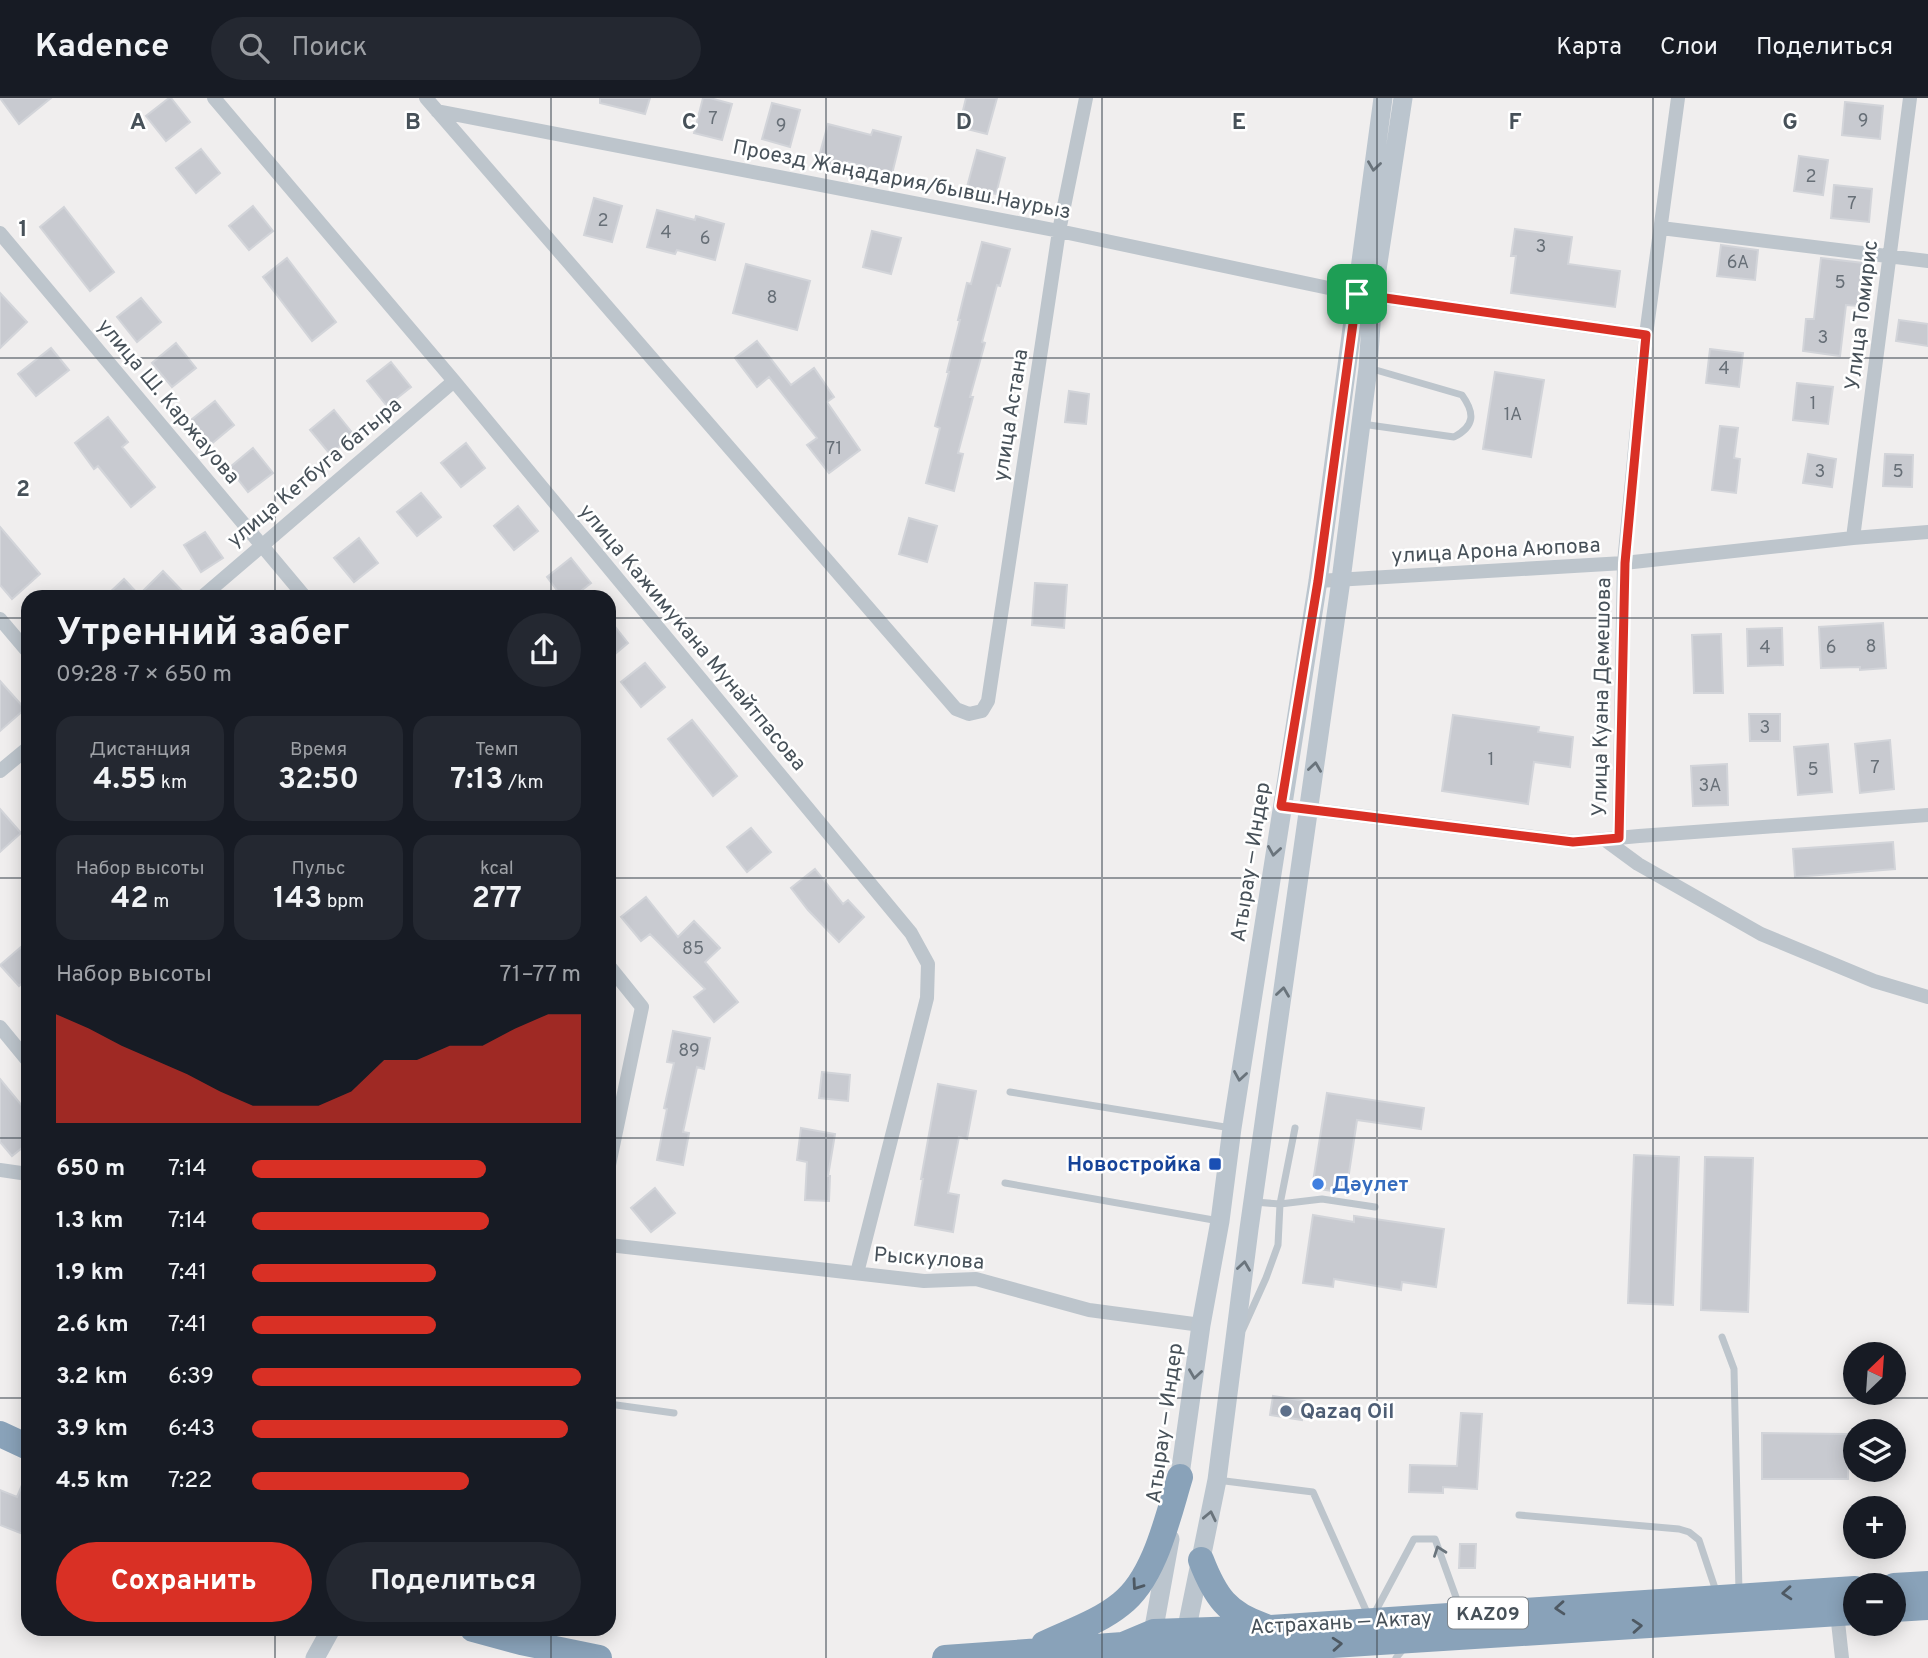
<!DOCTYPE html>
<html lang="ru">
<meta charset="utf-8">
<style>
:root{--surface:#171b24;--page:#242831;--text:#f1f3f6;--muted:#9ea1a6;--line:#363941;--accent:#d93025}
body{margin:0;font-family:Overpass,sans-serif;background:var(--page);color:var(--text);height:100vh;display:flex;flex-direction:column;font-size:26px;white-space:nowrap}
*{box-sizing:border-box;margin:0}
p{font-size:23px;color:var(--muted)}
.icon{flex:none;width:38px;height:38px;fill:none;stroke:currentColor;stroke-width:2;stroke-linecap:round;stroke-linejoin:round}
.map{position:relative;flex:1;overflow:hidden}
.details{position:absolute;left:21px;top:492px;width:595px;height:1046px;display:flex;flex-direction:column;background:var(--surface);border-radius:21px;box-shadow:0 4px 18px #0003}
.details>*{flex:none}
.needle{width:46px;rotate:25deg}
.fabs{position:absolute;left:1843px;top:1244px;display:grid;gap:14px}
.fabs a{display:grid;place-items:center;width:63px;height:63px;border-radius:50%;background:var(--surface);box-shadow:0 4px 18px #0003;font-size:35px}
.pin{position:absolute;display:grid;place-items:center;width:60px;height:60px;color:#fff;margin:-30px;border-radius:14px;box-shadow:0 4px 10px #0006}
.round{display:grid;place-items:center;flex:none;width:74px;height:74px;border-radius:37px;background:var(--page)}
.overview{display:flex;align-items:center;justify-content:space-between;height:119px;padding:0 35px}
h1{font-size:38px;font-weight:700;line-height:52px}
.figures{display:grid;grid-template-columns:repeat(3,1fr);gap:10px;height:119px;padding:7px 35px}
.figures div{display:grid;align-content:center;border-radius:18px;background:var(--page);text-align:center}
.figures b{font-size:30px;font-weight:700}
.figures small{font-size:19px;font-weight:400}
.figures p{font-size:19px}
.chart{height:196px;padding:14px 35px}
.chart p{display:flex;justify-content:space-between}
.chart svg{width:100%;height:126px;margin-top:7px;fill:var(--accent);opacity:.7}
.button{display:flex;gap:14px;margin-top:auto;padding:14px 35px}
.button a{flex:1;height:80px;border-radius:42px;background:var(--accent);color:#fff;font-size:28px;font-weight:700;line-height:80px;text-align:center}
.button a+a{background:var(--page);color:var(--text)}
ul{padding:0 35px;list-style:none;font-size:23px}
li{display:grid;grid-template-columns:112px 84px 1fr;align-items:center;height:52px}
li i{height:18px;border-radius:9px;background:var(--accent)}
header{display:flex;align-items:center;gap:42px;box-sizing:border-box;height:98px;padding:0 35px;background:var(--surface);border-bottom:2px solid var(--line)}
header strong{font-size:33px}
nav{display:flex;gap:38px;margin-inline-start:auto;font-size:24px}
.search{width:490px;height:63px;background:var(--page);display:flex;align-items:center;gap:18px;box-sizing:border-box;padding:0 24px;border-radius:38px;color:var(--muted);font-size:26px}
.map>svg:first-child{display:block}
.building{fill:#c8cad0;stroke:#d2d4d9;stroke-width:2}
.lines{fill:none;stroke-linecap:round;stroke-linejoin:round}
.lane{stroke:#bdc5cc;stroke-width:7}
.street{stroke:#bdc5cc;stroke-width:14}
.secondary{stroke:#bbc5ce;stroke-width:19}
.highway{stroke:#89a2b9;stroke-width:26}
.oneway{stroke:#6a747c}
.oneway2{stroke:#4e5963}
.route-casing{stroke:#fff;stroke-width:14}
.route{stroke:#d93025;stroke-width:9}
.grid{fill:none;stroke:#475159;stroke-width:2;stroke-opacity:0.55}
.transit-dot{fill:#1a4fb4;stroke:#fff;stroke-width:2.5}
.shop-dot{fill:#3f7fe0;stroke:#fff;stroke-width:2.5}
.service-dot{fill:#5c6f8a;stroke:#fff;stroke-width:2.5}
.labels{text-anchor:middle;stroke-width:5;stroke-linejoin:round;paint-order:stroke}
.number-label{font-size:18px;fill:#676f77}
.shield{fill:#fff;stroke:#7e858b;stroke-width:2}
.shield-label{font-size:19px;font-weight:bold;fill:#475159}
.street-label{font-size:21px;fill:#475159;stroke:#fff}
.transit-label{font-size:21px;font-weight:bold;fill:#164399;stroke:#fff;text-anchor:end}
.shop-label{font-size:21px;font-weight:bold;fill:#366cbe;stroke:#fff;text-anchor:start}
.service-label{font-size:21px;font-weight:bold;fill:#4e5e75;stroke:#fff;text-anchor:start}
.grid-label{font-size:23px;text-anchor:middle;font-weight:bold;fill:#475159;stroke:#fff;stroke-width:5;stroke-linejoin:round;paint-order:stroke}
</style>
<header>
<strong>Kadence</strong>
<div class="search"><svg class="icon" aria-label="search" viewBox="0 0 24 24"><circle cx="10" cy="10" r="6"/><path d="M15 15l6 6"/></svg>Поиск</div>
<nav><a>Карта</a><a>Слои</a><a>Поделиться</a></nav>
</header>
<div class="map">
<svg width="1928" height="1560" viewBox="0 0 1928 1560">
<rect width="100%" height="100%" fill="#f0eeee"/>
<path class="building" d="M 0,0 L 51,0 L 19,26 Z
M 169,0 L 171,0 L 190,24 L 166,43 L 146,18 Z
M 600,0 L 650,0 L 645,16 L 600,5 Z
M 703,0 L 710,0 L 732,6 L 722,42 L 694,35 Z
M 966,0 L 997,0 L 987,36 L 959,29 Z
M 1845,4 L 1883,8 L 1880,41 L 1842,37 Z
M 772,5 L 800,12 L 790,49 L 762,41 Z
M 828,26 L 871,37 L 873,32 L 901,39 L 892,76 L 848,64 L 847,70 L 818,62 Z
M 201,51 L 220,75 L 196,95 L 176,70 Z
M 977,52 L 1005,60 L 996,96 L 967,89 Z
M 1799,58 L 1828,62 L 1823,97 L 1794,93 Z
M 1834,87 L 1872,91 L 1869,124 L 1831,120 Z
M 594,100 L 622,108 L 612,144 L 584,137 Z
M 253,108 L 273,133 L 249,152 L 229,128 Z
M 64,109 L 114,174 L 90,193 L 40,129 Z
M 657,112 L 695,122 L 696,118 L 724,126 L 715,162 L 677,152 L 675,156 L 647,149 Z
M 1515,131 L 1572,139 L 1568,166 L 1620,173 L 1615,209 L 1511,195 L 1516,158 L 1511,158 Z
M 872,133 L 901,140 L 891,176 L 863,169 Z
M 982,144 L 1010,151 L 1000,188 L 997,187 L 982,244 L 985,245 L 970,299 L 973,299 L 958,355 L 963,356 L 954,393 L 926,385 L 940,330 L 935,328 L 949,274 L 947,274 L 960,222 L 958,222 L 967,185 L 971,186 Z
M 1721,147 L 1758,152 L 1755,182 L 1717,178 Z
M 287,160 L 336,224 L 312,243 L 263,179 Z
M 1821,160 L 1863,165 L 1858,208 L 1846,207 L 1840,258 L 1803,253 L 1806,221 L 1814,221 Z
M 746,166 L 810,183 L 797,232 L 733,215 Z
M 0,195 L 27,224 L 0,250 Z
M 141,200 L 161,224 L 137,244 L 117,219 Z
M 1899,222 L 1928,226 L 1928,248 L 1896,243 Z
M 757,243 L 791,287 L 814,270 L 834,299 L 827,304 L 860,352 L 829,375 L 807,347 L 817,340 L 769,279 L 757,289 L 735,260 Z
M 176,245 L 196,270 L 172,289 L 152,265 Z
M 51,250 L 69,272 L 36,298 L 18,276 Z
M 1710,251 L 1743,255 L 1739,289 L 1706,285 Z
M 391,264 L 411,289 L 387,308 L 367,283 Z
M 1495,274 L 1544,282 L 1531,359 L 1483,351 Z
M 1797,285 L 1833,289 L 1828,326 L 1793,322 Z
M 1069,293 L 1089,296 L 1086,326 L 1065,324 Z
M 215,303 L 234,327 L 210,347 L 191,322 Z
M 334,312 L 354,337 L 330,356 L 310,332 Z
M 108,319 L 128,344 L 122,349 L 155,389 L 131,409 L 98,368 L 94,371 L 75,345 Z
M 1720,328 L 1738,330 L 1734,360 L 1740,361 L 1736,395 L 1712,392 Z
M 466,345 L 485,370 L 461,389 L 441,365 Z
M 253,350 L 273,375 L 248,394 L 229,370 Z
M 1808,356 L 1836,361 L 1832,389 L 1803,385 Z
M 1885,356 L 1913,357 L 1912,389 L 1883,388 Z
M 421,395 L 441,419 L 417,438 L 397,414 Z
M 518,408 L 538,433 L 514,452 L 494,428 Z
M 909,420 L 937,428 L 927,464 L 899,456 Z
M 0,429 L 40,476 L 12,501 L 0,487 Z
M 205,434 L 223,460 L 201,474 L 184,447 Z
M 359,440 L 378,465 L 354,484 L 334,460 Z
M 571,460 L 591,485 L 573,499 L 562,499 L 547,479 Z
M 163,473 L 188,499 L 105,499 L 124,481 L 139,497 Z
M 1035,485 L 1067,487 L 1064,530 L 1032,527 Z
M 609,521 L 628,545 L 609,561 Z
M 1883,525 L 1886,570 L 1860,572 L 1860,569 L 1821,570 L 1819,529 Z
M 1782,530 L 1783,567 L 1748,568 L 1747,531 Z
M 1721,536 L 1723,595 L 1694,595 L 1692,537 Z
M 645,565 L 665,589 L 641,609 L 621,584 Z
M 0,583 L 25,611 L 0,633 Z
M 1749,616 L 1780,616 L 1780,643 L 1750,643 Z
M 1453,617 L 1539,629 L 1538,634 L 1573,639 L 1570,669 L 1534,664 L 1528,706 L 1442,693 Z
M 692,622 L 737,678 L 713,698 L 668,641 Z
M 1890,642 L 1894,691 L 1860,695 L 1855,646 Z
M 1828,646 L 1832,694 L 1798,697 L 1794,649 Z
M 1727,666 L 1728,707 L 1693,708 L 1691,668 Z
M 0,711 L 21,735 L 0,754 Z
M 751,730 L 771,754 L 747,774 L 727,749 Z
M 1893,744 L 1895,771 L 1795,779 L 1793,751 Z
M 815,771 L 843,806 L 848,802 L 864,819 L 839,844 L 808,812 L 791,790 Z
M 646,799 L 678,839 L 694,823 L 720,850 L 705,864 L 738,904 L 714,924 L 694,899 L 705,891 L 650,836 L 641,843 L 621,819 Z
M 28,843 L 28,880 L 19,888 L 0,867 Z
M 673,933 L 710,940 L 704,971 L 697,969 L 683,1034 L 689,1035 L 683,1067 L 657,1062 L 667,1011 L 664,1010 L 674,965 L 667,964 Z
M 822,974 L 850,977 L 848,1003 L 819,1000 Z
M 0,981 L 28,1015 L 28,1045 L 12,1058 L 0,1044 Z
M 938,986 L 976,993 L 967,1041 L 959,1039 L 948,1095 L 959,1097 L 953,1134 L 915,1127 L 923,1081 L 921,1081 Z
M 1327,995 L 1424,1010 L 1421,1031 L 1357,1022 L 1346,1095 L 1312,1090 Z
M 801,1030 L 835,1036 L 828,1078 L 830,1078 L 829,1103 L 805,1102 L 807,1064 L 797,1062 Z
M 1634,1057 L 1679,1059 L 1673,1207 L 1628,1205 Z
M 1705,1059 L 1753,1060 L 1748,1214 L 1701,1212 Z
M 655,1090 L 675,1115 L 651,1134 L 631,1110 Z
M 1313,1117 L 1354,1124 L 1354,1118 L 1444,1131 L 1436,1189 L 1402,1184 L 1401,1192 L 1334,1181 L 1333,1189 L 1303,1185 Z
M 1273,1298 L 1305,1303 L 1302,1322 L 1270,1317 Z
M 1461,1315 L 1482,1316 L 1477,1391 L 1443,1389 L 1443,1395 L 1409,1394 L 1410,1367 L 1457,1368 Z
M 1762,1335 L 1848,1336 L 1848,1381 L 1762,1381 Z
M 27,1375 L 28,1375 L 28,1438 L 0,1427 L 0,1392 L 17,1399 Z
M 1460,1446 L 1476,1446 L 1475,1470 L 1459,1470 Z"/>
<g class="lines">
<path class="lane" d="M 1362,326 L 1454,339 C 1475,328 1475,315 1462,297 L 1369,270
M 1010,994 L 1231,1030
M 1005,1085 L 1219,1123
M 1254,1104 L 1280,1106 L 1322,1101 L 1375,1109
M 1243,1231 L 1266,1180 L 1278,1147 L 1280,1106 L 1295,1030
M 1722,1239 L 1734,1271 L 1739,1494
M 609,1306 L 674,1315
M 1217,1382 L 1313,1394 L 1369,1519
M 1519,1417 L 1679,1431 L 1689,1434 L 1699,1442 L 1717,1496
M 1373,1518 L 1414,1441 L 1435,1441 L 1461,1513
M 1396,1560 L 1405,1549"/>
<path class="street" d="M 214,0 L 454,283 L 911,835 L 928,866 L 927,900 L 857,1175
M 426,0 L 956,611 L 969,616 L 982,613 L 988,603 L 1059,133 L 1086,0
M 437,13 L 1059,133 L 1357,196 L 1646,237
M 1661,130 L 1928,163
M 0,135 L 305,499
M 1853,440 L 1910,0
M 1318,483 L 1624,465 L 1853,440 L 1928,434
M 202,499 L 454,283
M 0,521 L 28,554
M 0,673 L 28,650
M 1281,708 L 1574,744 L 1639,738 L 1928,717
M 1619,740 L 1624,465 L 1646,237 L 1678,0
M 1604,741 L 1638,766 L 1761,836 L 1874,883 L 1928,899
M 609,868 L 642,909 L 609,1067
M 0,929 L 28,963
M 0,1072 L 28,1076
M 609,1147 L 924,1183 L 976,1181 L 1089,1212 L 1201,1227
M 1837,1515 L 1842,1560"/>
<path class="secondary" d="M 1178,1391 L 1201,1227 L 1220,1123 L 1232,1030 L 1318,483 L 1383,0
M 1184,1544 L 1217,1382 L 1249,1131 L 1341,482 L 1368,270 L 1373,198 L 1403,0
M 1151,1546 L 1170,1441
M 315,1560 L 331,1531"/>
<path class="highway" d="M 0,1336 L 28,1349
M 1201,1462 C 1215,1498 1227,1516 1264,1528
M 1894,1488 L 1928,1486
M 1894,1511 L 1928,1509
M 473,1531 L 521,1544 L 599,1560
M 1044,1546 C 1069,1534 1099,1524 1121,1506 C 1155,1480 1168,1418 1180,1379
M 1123,1547 L 1149,1554 L 1238,1553 L 1855,1514
M 945,1560 L 1123,1547 L 1154,1534 L 1269,1530 L 1855,1491"/>
</g>
<defs><path id="oneway-chevron" d="M-2-3.5L2.5 0L-2 3.5" fill="none" stroke-width="1.6" stroke-linecap="round" stroke-linejoin="round" transform="scale(1.75)"/></defs>
<g class="oneway">
<use href="#oneway-chevron" transform="translate(1374 68) rotate(98)"/>
<use href="#oneway-chevron" transform="translate(1315 669) rotate(-82)"/>
<use href="#oneway-chevron" transform="translate(1274 753) rotate(99)"/>
<use href="#oneway-chevron" transform="translate(1283 894) rotate(-82)"/>
<use href="#oneway-chevron" transform="translate(1240 978) rotate(99)"/>
<use href="#oneway-chevron" transform="translate(1244 1168) rotate(-82)"/>
<use href="#oneway-chevron" transform="translate(1195 1276) rotate(98)"/>
<use href="#oneway-chevron" transform="translate(1210 1418) rotate(-78)"/>
<use href="#oneway-chevron" transform="translate(1439 1453) rotate(-110)"/>
</g>
<g class="oneway2">
<use href="#oneway-chevron" transform="translate(1137 1487) rotate(125)"/>
<use href="#oneway-chevron" transform="translate(1787 1495) rotate(176)"/>
<use href="#oneway-chevron" transform="translate(1560 1510) rotate(176)"/>
<use href="#oneway-chevron" transform="translate(1637 1528) rotate(-4)"/>
<use href="#oneway-chevron" transform="translate(1337 1546) rotate(-4)"/>
</g>
<g class="lines">
<defs>
<path id="route" d="M 1357,196 L 1646,237 L 1625,465 L 1619,740 L 1573,744 L 1281,708 L 1318,483 Z"/>
</defs>
<use href="#route" class="route-casing"/>
<use href="#route" class="route"/>
</g>
<path class="grid" d="M 275,0 L 275,499M 551,0 L 551,499M 826,0 L 826,1560M 1102,0 L 1102,1560M 1377,0 L 1377,1560M 1653,0 L 1653,1560M 0,260 L 1928,260M 0,520 L 28,520M 609,520 L 1928,520M 0,780 L 28,780M 609,780 L 1928,780M 0,1040 L 28,1040M 609,1040 L 1928,1040M 0,1300 L 28,1300M 609,1300 L 1928,1300M 275,1531 L 275,1560M 551,1531 L 551,1560"/>
<rect class="transit-dot" x="1208" y="1059" width="14" height="14" rx="3.5"/>
<circle class="shop-dot" cx="1318" cy="1086" r="7"/>
<circle class="service-dot" cx="1286" cy="1313" r="7"/>
<g class="labels">
<g class="number-label">
<text x="713" y="26">7</text>
<text x="1863" y="28">9</text>
<text x="781" y="33">9</text>
<text x="1811" y="84">2</text>
<text x="1852" y="111">7</text>
<text x="603" y="128">2</text>
<text x="666" y="140">4</text>
<text x="705" y="146">6</text>
<text x="1541" y="154">3</text>
<text x="1738" y="170">6А</text>
<text x="1840" y="190">5</text>
<text x="772" y="205">8</text>
<text x="1823" y="245">3</text>
<text x="1724" y="276">4</text>
<text x="1813" y="311">1</text>
<text x="1513" y="322">1А</text>
<text x="834" y="356">71</text>
<text x="1820" y="379">3</text>
<text x="1898" y="379">5</text>
<text x="1871" y="554">8</text>
<text x="1765" y="555">4</text>
<text x="1831" y="555">6</text>
<text x="1765" y="635">3</text>
<text x="1491" y="667">1</text>
<text x="1875" y="675">7</text>
<text x="1813" y="677">5</text>
<text x="1710" y="693">3А</text>
<text x="693" y="856">85</text>
<text x="689" y="958">89</text>
</g>
<rect class="shield" x="1448" y="1499.5" width="80" height="31" rx="5"/>
<g class="shield-label">
<text x="1488" y="1522">KAZ09</text>
</g>
<g class="street-label">
<text transform="translate(902 81) rotate(11)" y="7">Проезд Жаңадария/бывш.Наурыз</text>
<text transform="translate(1861 217) rotate(-83)" y="7">Улица Томирис</text>
<text transform="translate(169 303) rotate(50)" y="7">улица Ш. Каржауова</text>
<text transform="translate(1010 317) rotate(-81)" y="7">улица Астана</text>
<text transform="translate(314 374) rotate(-40)" y="7">улица Кетбуга батыра</text>
<text transform="translate(1496 452) rotate(-3)" y="7">улица Арона Аюпова</text>
<text transform="translate(693 539) rotate(50)" y="7">улица Кажимукана Мунайтпасова</text>
<text transform="translate(1601 599) rotate(-89)" y="7">Улица Куана Демешова</text>
<text transform="translate(1250 764) rotate(-81)" y="7">Атырау — Индер</text>
<text transform="translate(929 1160) rotate(4)" y="7">Рыскулова</text>
<text transform="translate(1164 1325) rotate(-82)" y="7">Атырау — Индер</text>
<text transform="translate(1341 1524) rotate(-3)" y="7">Астрахань — Актау</text>
</g>
<g class="transit-label">
<text x="1201" y="1073">Новостройка</text>
</g>
<g class="shop-label">
<text x="1332" y="1093">Дәулет</text>
</g>
<g class="service-label">
<text x="1300" y="1320">Qazaq Oil</text>
</g>
</g>
<g class="grid-label">
<text x="138" y="31">A</text>
<text x="413" y="31">B</text>
<text x="689" y="31">C</text>
<text x="964" y="31">D</text>
<text x="1239" y="31">E</text>
<text x="1515" y="31">F</text>
<text x="1790" y="31">G</text>
<text x="23" y="138">1</text>
<text x="23" y="398">2</text>
</g>
</svg>
<div class="fabs">
<a><svg class="needle" viewBox="-14 -14 28 28"><path d="M0-13l5 13h-10z" fill="#e53935"/><path d="M0 13l5-13h-10z" fill="#9ea1a6"/></svg></a>
<a><svg class="icon" aria-label="layers" viewBox="0 0 24 24"><path d="M12 4l9 5-9 5-9-5zM3 14l9 5 9-5"/></svg></a>
<a>+</a>
<a>−</a>
</div>
<div class="pin" style="left:1357px;top:196px;background:#1e9e55"><svg class="icon" aria-label="arrive" viewBox="0 0 24 24"><path d="M6 21V4h12l-3 4 3 4H6"/></svg></div>
<section class="details">
<div class="overview"><div><h1>Утренний забег</h1><p>09:28 · 7 × 650 m</p></div><a class="round"><svg class="icon" aria-label="share" viewBox="0 0 24 24"><path d="M12 15V3M7 8l5-5 5 5M5 13v7h14v-7"/></svg></a></div>
<div class="figures">
<div><p>Дистанция</p><b>4.55<small> km</small></b></div>
<div><p>Время</p><b>32:50</b></div>
<div><p>Темп</p><b>7:13<small> /km</small></b></div>
</div>
<div class="figures">
<div><p>Набор высоты</p><b>42<small> m</small></b></div>
<div><p>Пульс</p><b>143<small> bpm</small></b></div>
<div><p>kcal</p><b>277</b></div>
</div>
<div class="chart"><p><span>Набор высоты</span>71–77 m</p>
<svg viewBox="0 0 160 44" preserveAspectRatio="none"><path d="M0 44V6L10 11L20 17L30 22L40 27L50 33L60 38L70 38L80 38L90 33L100 22L110 22L120 17L130 17L140 11L150 6L160 6V44z"/></svg>
</div>
<ul>
<li><b>650 m</b>7:14<i style="width:71%"></i></li>
<li><b>1.3 km</b>7:14<i style="width:72%"></i></li>
<li><b>1.9 km</b>7:41<i style="width:56%"></i></li>
<li><b>2.6 km</b>7:41<i style="width:56%"></i></li>
<li><b>3.2 km</b>6:39<i style="width:100%"></i></li>
<li><b>3.9 km</b>6:43<i style="width:96%"></i></li>
<li><b>4.5 km</b>7:22<i style="width:66%"></i></li>
</ul>
<div class="button"><a>Сохранить</a><a>Поделиться</a></div>
</section>
</div>
